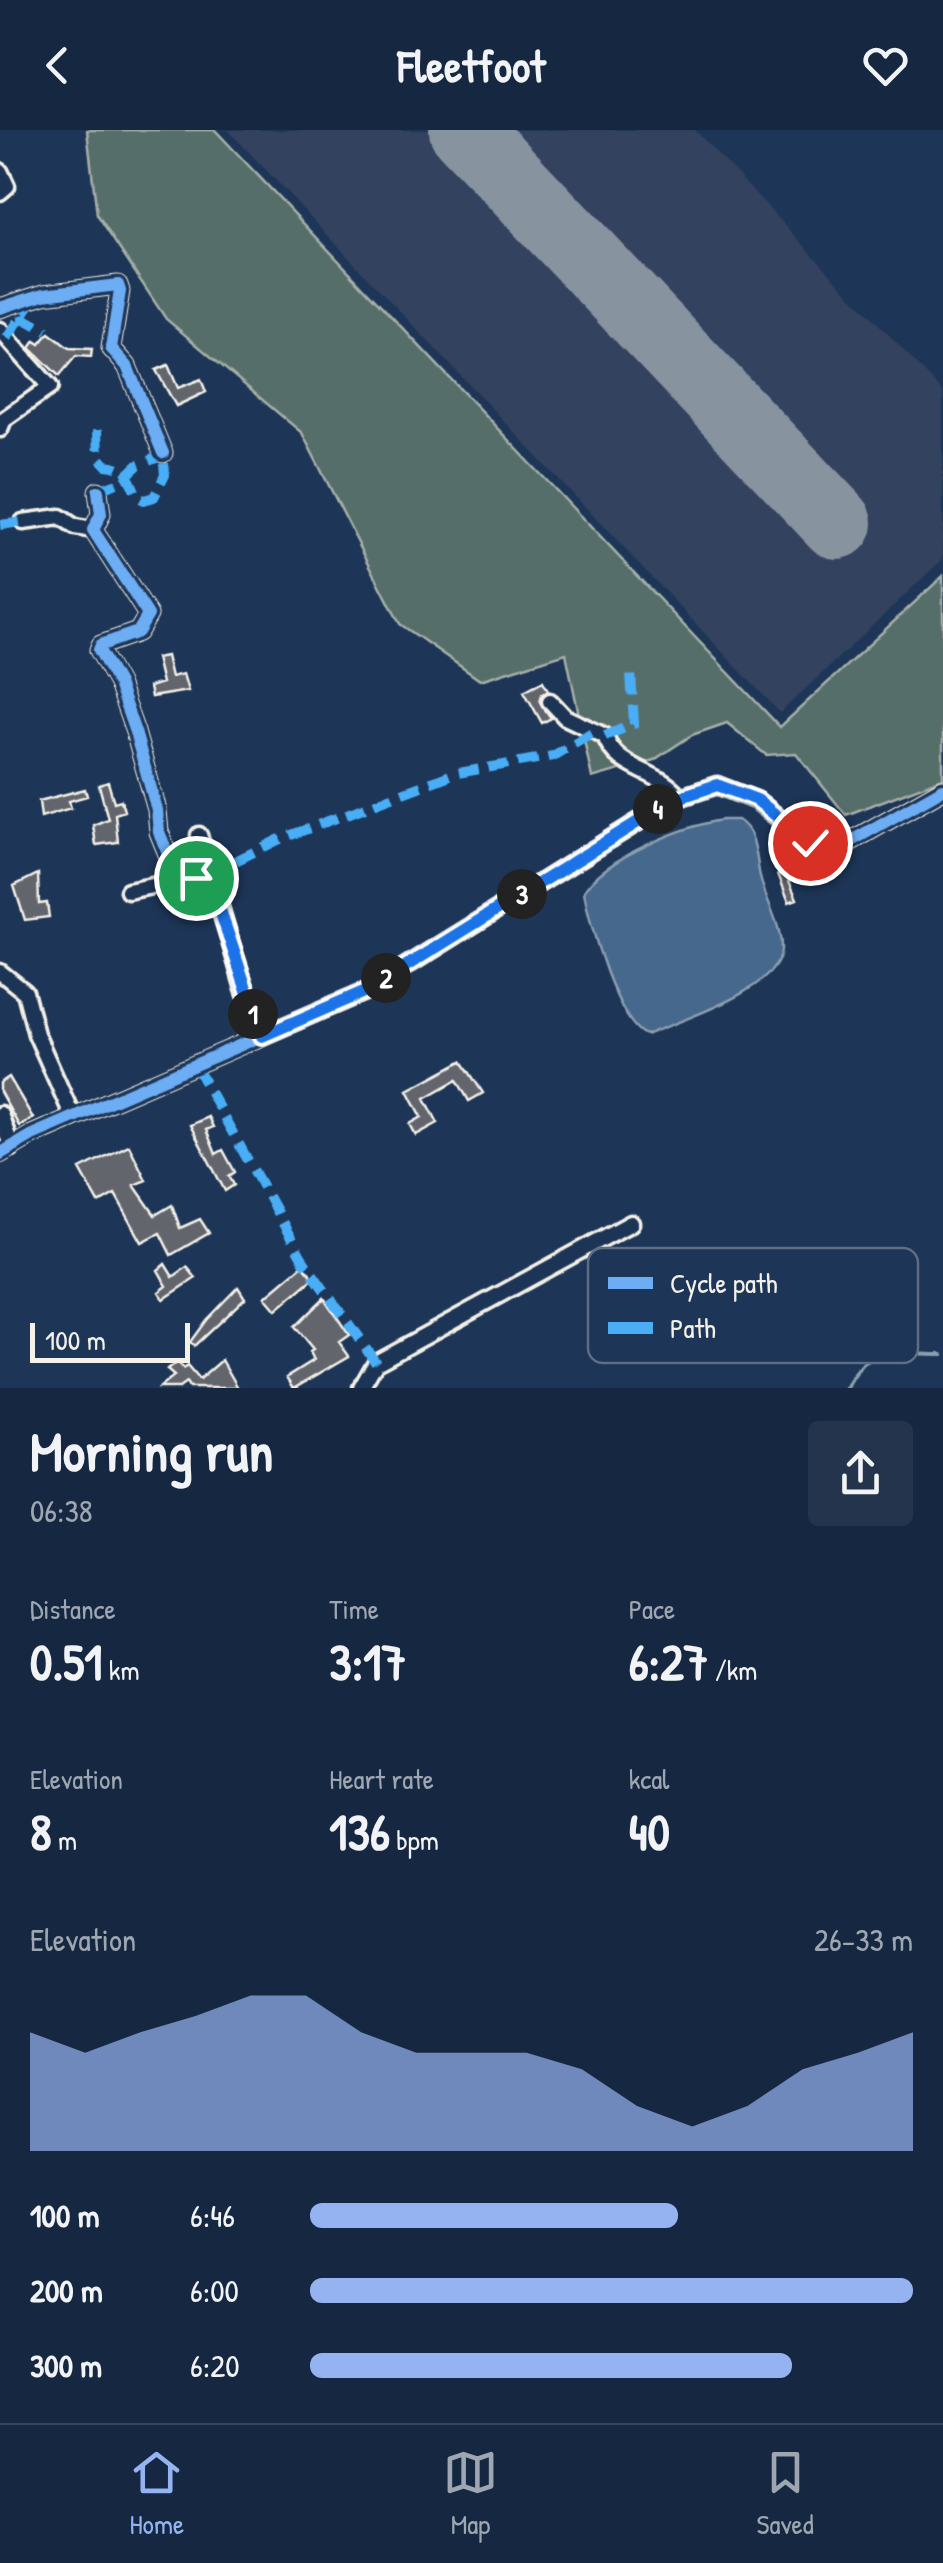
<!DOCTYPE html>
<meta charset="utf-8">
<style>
:root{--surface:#162841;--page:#23344c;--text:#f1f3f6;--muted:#9ea6b1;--line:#35445a;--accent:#95b2f1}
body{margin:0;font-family:"Patrick Hand",sans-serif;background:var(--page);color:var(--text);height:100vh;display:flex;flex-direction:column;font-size:38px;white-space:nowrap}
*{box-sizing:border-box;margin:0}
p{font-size:32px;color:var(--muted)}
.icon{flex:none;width:55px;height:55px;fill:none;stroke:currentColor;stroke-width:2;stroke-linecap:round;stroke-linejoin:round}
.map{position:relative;height:1258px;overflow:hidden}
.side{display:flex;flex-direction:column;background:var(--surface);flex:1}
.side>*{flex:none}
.scale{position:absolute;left:30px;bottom:25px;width:160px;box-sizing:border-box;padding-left:10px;border:5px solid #f4f1e8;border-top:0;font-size:28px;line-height:35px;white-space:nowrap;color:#f4f1e8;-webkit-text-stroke:8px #1d3557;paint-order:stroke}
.pin{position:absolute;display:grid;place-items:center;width:85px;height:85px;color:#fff;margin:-42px;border:5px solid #fff;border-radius:50%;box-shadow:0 2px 10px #0007}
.km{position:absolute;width:50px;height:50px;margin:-25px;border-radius:50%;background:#222;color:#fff;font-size:28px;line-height:50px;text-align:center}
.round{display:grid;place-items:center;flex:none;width:105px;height:105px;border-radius:10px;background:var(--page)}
.head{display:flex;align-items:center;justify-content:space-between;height:170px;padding:0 30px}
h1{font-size:55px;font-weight:800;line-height:75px}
.metrics{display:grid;grid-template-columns:repeat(3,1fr);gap:15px;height:170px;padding:10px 30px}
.metrics div{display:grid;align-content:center}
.metrics b{font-size:50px;font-weight:800}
.metrics small{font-size:28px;font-weight:400}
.metrics p{font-size:28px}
.chart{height:280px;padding:20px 30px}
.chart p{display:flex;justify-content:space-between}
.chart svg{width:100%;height:180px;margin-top:10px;fill:var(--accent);opacity:.7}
ul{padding:0 30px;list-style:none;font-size:32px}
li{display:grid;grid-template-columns:160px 120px 1fr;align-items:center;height:75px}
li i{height:25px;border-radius:12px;background:var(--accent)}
header{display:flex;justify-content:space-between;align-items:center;height:130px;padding:0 30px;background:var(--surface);font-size:45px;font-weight:800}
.menu{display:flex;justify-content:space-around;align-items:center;height:140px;border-top:2px solid var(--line);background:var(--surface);font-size:28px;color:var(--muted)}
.menu a{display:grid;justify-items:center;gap:5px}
.menu .current{color:var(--accent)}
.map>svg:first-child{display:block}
.built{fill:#32435e}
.green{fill:#576e6a;stroke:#a6b0a9;stroke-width:2.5}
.water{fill:#45678c;stroke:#8b9eb1;stroke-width:2.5}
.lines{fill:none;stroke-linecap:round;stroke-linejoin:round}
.stream{stroke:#8b9eb1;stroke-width:4}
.runway{stroke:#8893a0;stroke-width:72}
.building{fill:#63656d;stroke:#f4f1e8;stroke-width:2.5}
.minor-casing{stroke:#f4f1e8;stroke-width:21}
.minor{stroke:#1d3557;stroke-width:14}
.quiet{stroke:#49aef6;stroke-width:10;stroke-dasharray:20 10;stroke-linecap:butt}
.cycleway-casing{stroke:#1d3557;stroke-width:19}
.cycleway{stroke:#6dadf4;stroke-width:12}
.route-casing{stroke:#fff;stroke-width:20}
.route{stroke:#1a73e8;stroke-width:12}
.key{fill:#1d3557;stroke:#5e6d82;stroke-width:2.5}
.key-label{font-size:28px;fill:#f4f1e8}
</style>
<header><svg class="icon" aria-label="back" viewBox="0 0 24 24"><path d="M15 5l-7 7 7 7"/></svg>Fleetfoot<svg class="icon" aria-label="heart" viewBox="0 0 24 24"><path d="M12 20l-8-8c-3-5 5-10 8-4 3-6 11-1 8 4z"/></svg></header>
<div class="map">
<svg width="943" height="1258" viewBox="0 0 943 1258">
<rect width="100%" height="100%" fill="#1d3557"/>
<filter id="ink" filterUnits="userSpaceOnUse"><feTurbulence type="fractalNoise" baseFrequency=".01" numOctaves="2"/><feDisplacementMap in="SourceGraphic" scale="20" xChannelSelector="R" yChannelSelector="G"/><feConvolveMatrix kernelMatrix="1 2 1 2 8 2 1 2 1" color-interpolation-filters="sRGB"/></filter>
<g filter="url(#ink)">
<path class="built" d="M 228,0 L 695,0 L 943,262 L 943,429 L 780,583 Z"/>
<path class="green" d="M 87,0 L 215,0 L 780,597 L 943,446 L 943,648 L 846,685 L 796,623 L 766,625 L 727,593 L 692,605 L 654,630 L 592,648 L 566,523 L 480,550 L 400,494 L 302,303 L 166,189 L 97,85 Z"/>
<path class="water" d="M 722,690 L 738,690 C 758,702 755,729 761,751 C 767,772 781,795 781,817 C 783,860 679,890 646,905 C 618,895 588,791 584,761 C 606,727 684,696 722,690 Z"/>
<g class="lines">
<path class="stream" d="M 847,1258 C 872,1209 895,1225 943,1224"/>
<path class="runway" d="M 465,0 L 837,393"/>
</g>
<path class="building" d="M 49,203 L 69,218 L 92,219 L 91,227 L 76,226 L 59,246 L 30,218 L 35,211 L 40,214 Z
M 168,235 L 178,258 L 201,249 L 206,262 L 176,276 L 156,240 Z
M 166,526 L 171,547 L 183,544 L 188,561 L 151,567 L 149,557 L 162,553 L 156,528 Z
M 543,551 L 548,560 L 542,564 L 540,572 L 551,588 L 542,593 L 524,561 Z
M 108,652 L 114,672 L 121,670 L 124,681 L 115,684 L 118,712 L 96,715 L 93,695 L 108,689 L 99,655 Z
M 85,659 L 87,666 L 69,671 L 71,678 L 41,687 L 39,671 Z
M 791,723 L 800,747 L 789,751 L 797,769 L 789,772 L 778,744 L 783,742 L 777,728 Z
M 38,744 L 39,774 L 47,773 L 49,787 L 25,790 L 14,756 Z
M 462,931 L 483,963 L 469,971 L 457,950 L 425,968 L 438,993 L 416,1005 L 410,994 L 422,987 L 408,960 Z
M 9,947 L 33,988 L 19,996 L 0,962 L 0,953 Z
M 208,987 L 213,997 L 206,1000 L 216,1024 L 223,1020 L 235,1042 L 229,1046 L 234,1055 L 225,1061 L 190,995 Z
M 129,1015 L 146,1050 L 134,1055 L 155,1085 L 172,1075 L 180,1098 L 200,1089 L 209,1103 L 171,1125 L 160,1103 L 142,1112 L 115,1064 L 99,1073 L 80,1039 Z
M 165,1134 L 173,1147 L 187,1137 L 196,1148 L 164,1169 L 159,1162 L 167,1156 L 158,1140 Z
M 303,1135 L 314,1148 L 276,1180 L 265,1167 Z
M 238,1157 L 245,1168 L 194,1216 L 190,1212 L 206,1190 Z
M 324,1168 L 349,1205 L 339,1212 L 349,1226 L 294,1258 L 287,1247 L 314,1230 L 310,1222 L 313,1220 L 294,1197 Z
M 222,1230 L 238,1258 L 189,1258 L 186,1253 L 179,1258 L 159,1258 L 174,1246 L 167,1240 L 177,1232 L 183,1239 L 187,1236 L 199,1250 Z"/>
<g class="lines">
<defs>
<path id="minor" d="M 0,41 L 7,56 L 0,62
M 0,178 L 44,164 L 118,155 L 120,161 L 111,218 L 127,236 L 163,323
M 0,200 L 50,257 L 4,289 L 0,299
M 98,361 L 101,384 L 93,400 L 148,485 L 138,502 L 101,515 L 99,520 L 118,554 L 135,602 L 157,680 L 159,702 L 179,751
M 23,392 L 60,387 L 75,397 L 93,400
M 550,571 L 565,587 L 605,606 C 616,641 659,639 680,667
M 199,705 L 244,859 L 262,906
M 128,761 L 209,744
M 0,842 L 25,862 L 36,904 L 73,987
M 0,984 L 12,1018
M 0,1024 L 32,1005 L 366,861 L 675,669 L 717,655 L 757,671 L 810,713 L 839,718 L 943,659
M 361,1258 L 376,1232 L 631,1093"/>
</defs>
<use href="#minor" class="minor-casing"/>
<use href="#minor" class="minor"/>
<path class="quiet" d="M 19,191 L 25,189 L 47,201
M 7,208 L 35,167
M 97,300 L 98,326 L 106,335 C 126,336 130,349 137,366 L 144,370 L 154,367 L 165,345 L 163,323
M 98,360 L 120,352 L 138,335 L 164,325
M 0,395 L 23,392
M 605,606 L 634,594 L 631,543
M 209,744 L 278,710 L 453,644 L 553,626 L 594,601
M 195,935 L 305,1133 L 376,1232"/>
<defs>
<path id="cycleway" d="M 0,178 L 44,164 L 118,155 L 120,161 L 111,218 L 127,236 L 163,323
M 98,361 L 101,384 L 93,400 L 148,485 L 138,502 L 101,515 L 99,520 L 118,554 L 135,602 L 157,680 L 159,702 L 179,751
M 0,1024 L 32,1005 L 366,861 L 675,669 L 717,655 L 757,671 L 810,713 L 839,718 L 943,659"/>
</defs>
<use href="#cycleway" class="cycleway-casing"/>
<use href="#cycleway" class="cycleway"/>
</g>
</g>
<g class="lines" filter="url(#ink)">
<defs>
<path id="route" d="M 196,748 L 208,744 L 262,906 L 366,861 L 675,669 L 717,655 L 757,670 L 810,713"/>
</defs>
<use href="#route" class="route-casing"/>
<use href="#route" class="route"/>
</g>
<rect x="588" y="1118" width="330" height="115" rx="15" class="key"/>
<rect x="608" y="1147" width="45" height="12" fill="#6dadf4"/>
<rect x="608" y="1192" width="45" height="12" fill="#49aef6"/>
<g class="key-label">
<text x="670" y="1163">Cycle path</text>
<text x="670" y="1208">Path</text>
</g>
</svg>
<div class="scale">100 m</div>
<div class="pin" style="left:196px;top:748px;background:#1e9e55"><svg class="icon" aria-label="arrive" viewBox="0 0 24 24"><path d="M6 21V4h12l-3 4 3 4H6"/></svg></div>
<div class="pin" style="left:810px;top:713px;background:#d93025"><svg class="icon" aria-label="check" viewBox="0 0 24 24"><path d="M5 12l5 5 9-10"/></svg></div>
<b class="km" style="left:253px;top:884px">1</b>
<b class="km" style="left:386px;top:848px">2</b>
<b class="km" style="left:522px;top:764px">3</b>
<b class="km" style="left:658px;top:679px">4</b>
</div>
<section class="side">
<div class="head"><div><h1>Morning run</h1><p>06:38</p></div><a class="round"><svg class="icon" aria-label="share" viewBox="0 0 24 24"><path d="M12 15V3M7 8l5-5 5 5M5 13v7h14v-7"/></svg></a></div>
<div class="metrics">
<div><p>Distance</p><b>0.51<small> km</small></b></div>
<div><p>Time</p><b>3:17</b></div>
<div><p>Pace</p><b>6:27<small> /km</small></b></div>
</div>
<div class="metrics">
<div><p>Elevation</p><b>8<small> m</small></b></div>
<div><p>Heart rate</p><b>136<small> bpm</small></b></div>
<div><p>kcal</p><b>40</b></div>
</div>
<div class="chart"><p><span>Elevation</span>26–33 m</p>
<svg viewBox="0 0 160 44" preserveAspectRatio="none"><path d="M0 44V15L10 20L20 15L30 11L40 6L50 6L60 15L70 20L80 20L90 20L100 24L110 33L120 38L130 33L140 24L150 20L160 15V44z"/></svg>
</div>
<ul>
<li><b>100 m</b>6:46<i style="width:61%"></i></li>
<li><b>200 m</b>6:00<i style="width:100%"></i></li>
<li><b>300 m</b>6:20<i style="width:80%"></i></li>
</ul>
</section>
<nav class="menu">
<a class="current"><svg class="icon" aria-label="home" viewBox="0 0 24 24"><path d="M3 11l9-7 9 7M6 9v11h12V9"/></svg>Home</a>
<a><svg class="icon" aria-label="map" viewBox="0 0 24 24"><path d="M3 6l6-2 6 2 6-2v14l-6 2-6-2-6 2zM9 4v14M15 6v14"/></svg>Map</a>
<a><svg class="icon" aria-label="saved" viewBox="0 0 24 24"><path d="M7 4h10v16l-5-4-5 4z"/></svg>Saved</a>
</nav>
